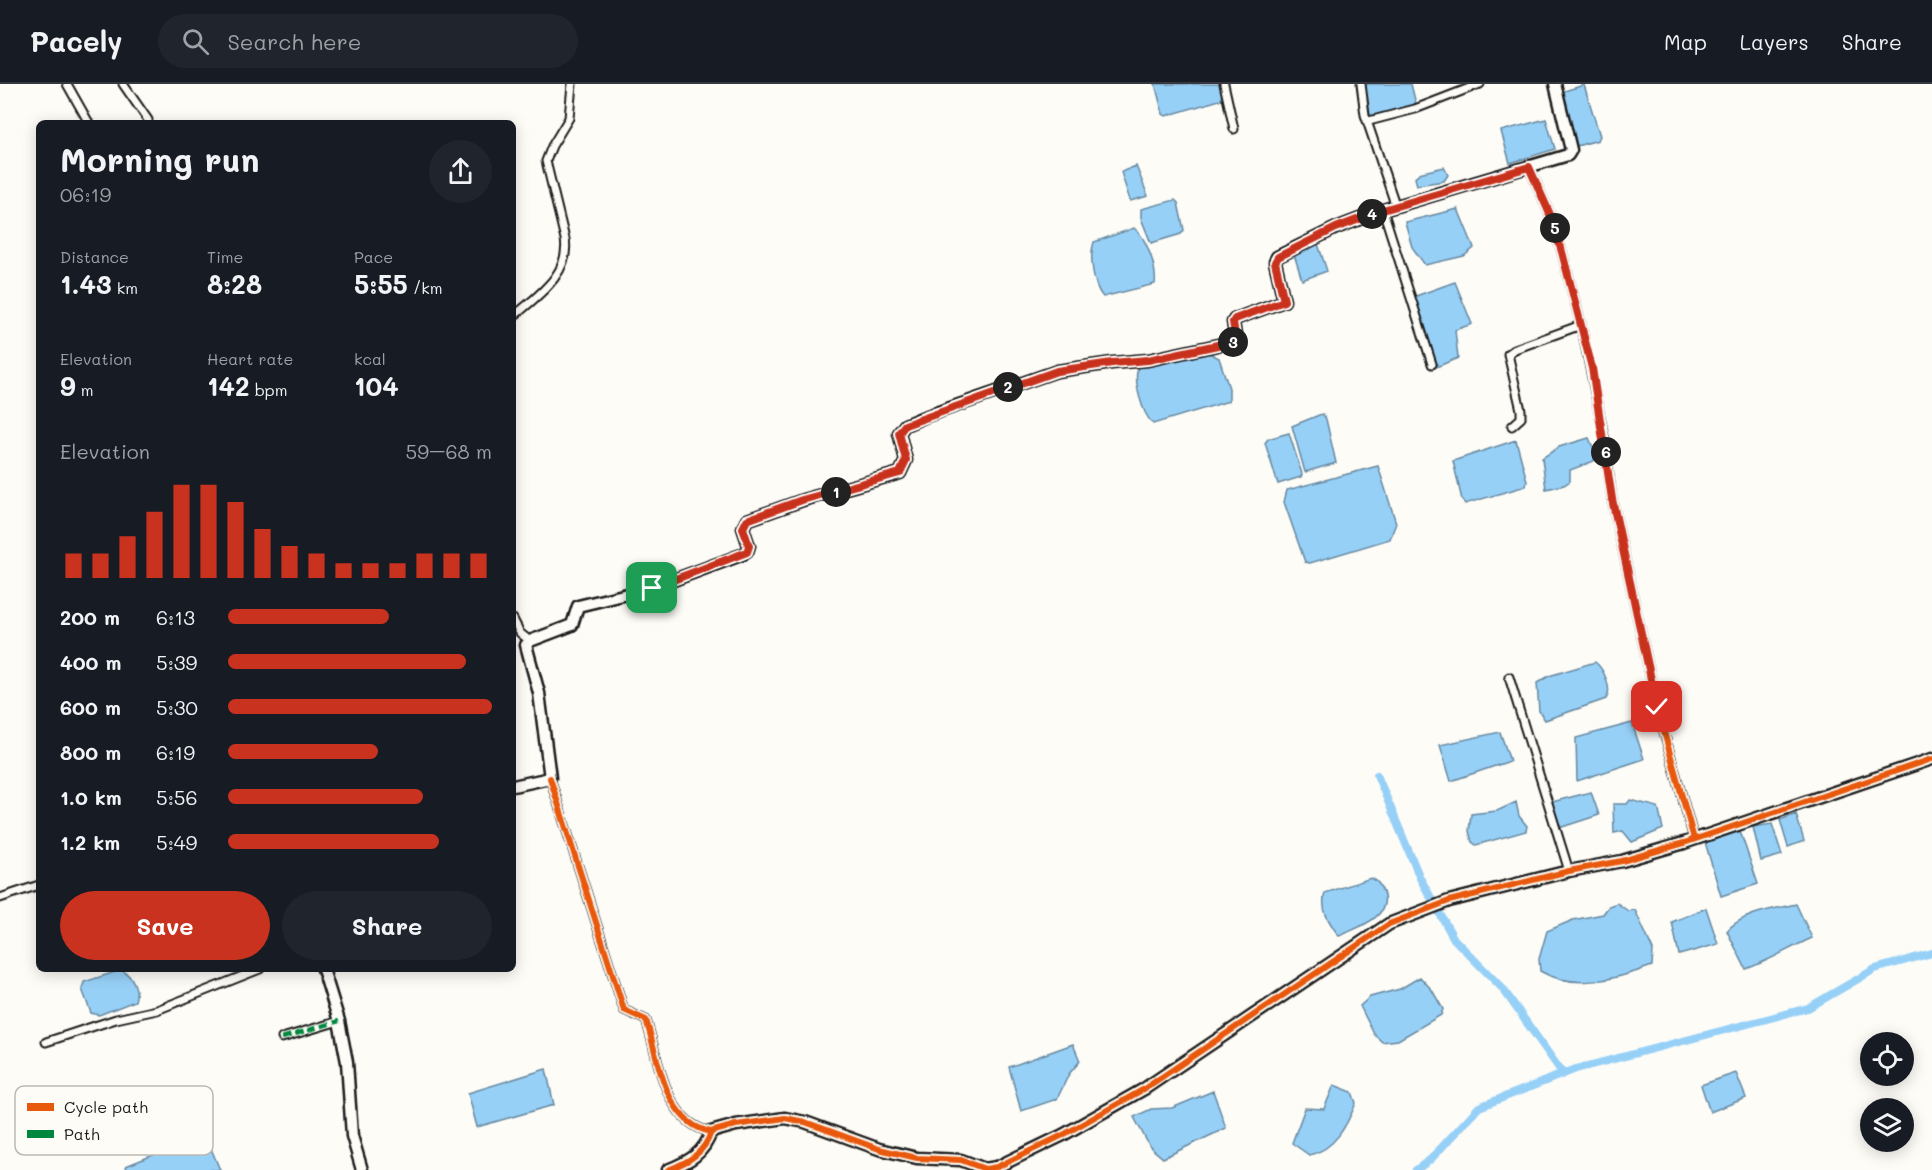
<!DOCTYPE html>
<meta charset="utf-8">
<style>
:root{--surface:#171b24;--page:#20242c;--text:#f1f3f6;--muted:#9ea1a6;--line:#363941;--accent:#c8321e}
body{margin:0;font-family:Mali,sans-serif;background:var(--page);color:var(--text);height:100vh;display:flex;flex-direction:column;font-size:22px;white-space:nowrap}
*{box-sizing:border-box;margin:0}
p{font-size:20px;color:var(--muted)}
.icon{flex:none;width:33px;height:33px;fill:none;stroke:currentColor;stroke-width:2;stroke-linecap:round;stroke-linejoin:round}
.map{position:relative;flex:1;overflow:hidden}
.sheet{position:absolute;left:36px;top:36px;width:480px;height:852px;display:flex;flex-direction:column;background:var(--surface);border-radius:9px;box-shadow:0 3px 15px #0003}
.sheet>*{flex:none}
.tools{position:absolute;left:1860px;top:948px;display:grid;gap:12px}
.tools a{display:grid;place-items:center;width:54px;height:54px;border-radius:50%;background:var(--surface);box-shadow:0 3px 15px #0003;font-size:30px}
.pin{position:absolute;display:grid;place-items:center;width:51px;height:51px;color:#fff;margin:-26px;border-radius:12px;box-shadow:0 3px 9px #0006}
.km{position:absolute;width:30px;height:30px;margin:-15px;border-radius:50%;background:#222;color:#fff;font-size:16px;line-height:30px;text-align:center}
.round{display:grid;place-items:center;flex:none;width:63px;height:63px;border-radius:32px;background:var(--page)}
.overview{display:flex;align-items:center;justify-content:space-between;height:102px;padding:0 24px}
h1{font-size:33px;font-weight:700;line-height:45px}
.figures{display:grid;grid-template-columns:repeat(3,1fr);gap:9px;height:102px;padding:6px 24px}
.figures div{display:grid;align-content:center}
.figures b{font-size:26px;font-weight:700}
.figures small{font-size:16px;font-weight:400}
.figures p{font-size:16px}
.chart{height:168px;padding:12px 24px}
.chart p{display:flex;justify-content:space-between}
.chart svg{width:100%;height:108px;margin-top:6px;stroke:var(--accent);stroke-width:6}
.button{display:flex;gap:12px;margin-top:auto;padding:12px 24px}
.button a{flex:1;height:69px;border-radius:36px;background:var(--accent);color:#fff;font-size:24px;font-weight:700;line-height:69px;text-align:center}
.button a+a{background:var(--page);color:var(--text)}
ul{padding:0 24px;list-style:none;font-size:20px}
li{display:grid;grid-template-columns:96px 72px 1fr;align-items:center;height:45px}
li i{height:15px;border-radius:8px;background:var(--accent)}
header{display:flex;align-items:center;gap:36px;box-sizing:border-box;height:84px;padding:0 30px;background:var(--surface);border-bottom:2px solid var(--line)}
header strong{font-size:28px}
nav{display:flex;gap:33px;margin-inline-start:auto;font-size:21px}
.search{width:420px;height:54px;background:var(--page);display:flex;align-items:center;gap:15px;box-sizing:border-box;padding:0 21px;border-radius:33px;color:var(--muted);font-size:22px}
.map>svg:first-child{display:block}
.water{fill:#97d0f7;stroke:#66889f;stroke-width:1.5}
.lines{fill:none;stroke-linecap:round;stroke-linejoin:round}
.canal{stroke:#97d0f7;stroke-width:8}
.street-casing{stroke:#1c1c1c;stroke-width:11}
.secondary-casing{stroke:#1c1c1c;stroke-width:15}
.street{stroke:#fdfcf7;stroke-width:7}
.secondary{stroke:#fdfcf7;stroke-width:10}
.quiet{stroke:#00873e;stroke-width:4.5;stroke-dasharray:9 4.5;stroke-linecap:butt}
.cycleway-casing{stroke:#fdfcf7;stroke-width:10}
.cycleway{stroke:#e8590c;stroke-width:6}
.route-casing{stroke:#fff;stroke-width:12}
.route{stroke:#c8321e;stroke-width:8}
.key{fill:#fdfcf7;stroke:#bab9b5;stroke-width:1.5}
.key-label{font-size:16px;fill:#1c1c1c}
</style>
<header>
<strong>Pacely</strong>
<div class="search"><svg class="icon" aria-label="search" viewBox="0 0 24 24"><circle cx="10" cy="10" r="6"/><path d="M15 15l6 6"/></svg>Search here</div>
<nav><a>Map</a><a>Layers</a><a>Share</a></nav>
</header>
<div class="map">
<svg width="1932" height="1086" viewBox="0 0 1932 1086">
<rect width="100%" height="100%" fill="#fdfcf7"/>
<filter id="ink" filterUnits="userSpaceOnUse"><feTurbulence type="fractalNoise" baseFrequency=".0167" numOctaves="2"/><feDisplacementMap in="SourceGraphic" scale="12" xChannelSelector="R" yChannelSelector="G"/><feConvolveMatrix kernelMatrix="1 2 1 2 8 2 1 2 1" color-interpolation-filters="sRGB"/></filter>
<g filter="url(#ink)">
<path class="water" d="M 1155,0 L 1222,0 L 1223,15 L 1166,32 L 1163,30 Z
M 1361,0 L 1411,0 L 1416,20 L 1413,25 L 1370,35 Z
M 1584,1 L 1600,52 L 1598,56 L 1573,63 L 1558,9 Z
M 1546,35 L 1555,65 L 1510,79 L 1501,47 Z
M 1136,82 L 1148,112 L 1130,117 L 1121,88 Z
M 1444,83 L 1448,91 L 1444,97 L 1417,101 L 1415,94 L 1419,89 Z
M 1175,116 L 1178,119 L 1184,146 L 1181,150 L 1151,159 L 1141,134 L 1141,125 Z
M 1458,125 L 1474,164 L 1464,172 L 1425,181 L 1412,163 L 1405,138 Z
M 1134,144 C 1147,154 1157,184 1155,200 L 1103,213 C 1093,202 1089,172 1094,158 Z
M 1318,160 L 1327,187 L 1302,196 L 1293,167 Z
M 1455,198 L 1472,240 L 1455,246 L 1458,274 L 1434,284 L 1413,213 Z
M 1207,268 L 1219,274 L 1229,304 L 1229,317 L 1153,340 C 1142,329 1133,298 1138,282 Z
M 1319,331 L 1323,330 L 1326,335 L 1336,379 L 1305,388 L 1292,342 Z
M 1289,349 L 1302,390 L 1301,393 L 1278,400 L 1265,359 L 1268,355 Z
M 1589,354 L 1595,368 L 1594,377 L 1570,386 L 1570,397 L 1564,401 L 1546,405 L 1542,374 L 1559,363 Z
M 1516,356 L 1527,397 L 1526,402 L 1465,420 L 1462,416 L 1453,377 Z
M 1378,382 L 1396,439 L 1390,455 L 1310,479 L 1305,478 L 1284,418 L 1287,406 Z
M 1595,578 C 1604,585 1613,606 1606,615 L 1545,636 L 1539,627 L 1537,599 L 1549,592 Z
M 1632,639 L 1644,675 L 1577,697 L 1576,654 Z
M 1500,648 L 1510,677 L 1451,697 L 1440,661 Z
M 1591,708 L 1599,731 L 1559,744 L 1552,718 Z
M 1630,716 L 1658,723 L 1663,745 L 1632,758 L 1623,747 L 1614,749 L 1613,720 L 1627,720 Z
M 1516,718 L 1519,732 L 1527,742 L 1526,747 L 1476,761 L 1472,758 L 1469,747 L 1471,730 L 1497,727 Z
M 1796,730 L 1804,757 L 1788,763 L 1780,736 Z
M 1772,740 L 1782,771 L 1761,777 L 1753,743 Z
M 1740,747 L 1758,800 L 1721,812 L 1705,758 Z
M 1371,794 C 1378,797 1380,801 1383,808 C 1392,834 1358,843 1339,852 C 1329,838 1320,826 1325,809 Z
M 1617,819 L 1628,827 L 1635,826 L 1653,866 L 1652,882 C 1617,895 1574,907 1540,887 L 1539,875 L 1547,847 L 1573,836 L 1603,830 L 1609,822 Z
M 1796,820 L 1812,854 C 1789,864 1770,877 1746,885 L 1727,847 C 1741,829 1775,825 1796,820 Z
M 1706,824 L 1718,860 L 1679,871 L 1672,838 Z
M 121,886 C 133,892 139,905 135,917 L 99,931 L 91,929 L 82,905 L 84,898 Z
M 1420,893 L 1432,906 L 1443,925 L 1441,931 L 1398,956 L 1382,958 L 1374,950 L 1360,922 L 1370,913 L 1400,905 Z
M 1073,960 L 1080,977 L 1069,990 L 1057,1015 L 1021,1027 L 1009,983 Z
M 546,985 L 554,1021 L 477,1043 L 468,1009 Z
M 1736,989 L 1746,1014 L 1710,1028 L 1701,1001 Z
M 1334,1001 L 1352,1008 L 1356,1019 C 1347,1041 1335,1066 1309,1071 L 1292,1059 L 1305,1024 L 1324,1025 Z
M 1213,1007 L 1226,1044 L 1163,1074 L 1150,1063 L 1134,1033 L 1151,1025 L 1172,1024 Z
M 205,1050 L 220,1086 L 127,1086 L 126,1082 Z"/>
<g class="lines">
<path class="canal" d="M 1377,691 L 1420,794 L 1454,855 L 1503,905 L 1563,990
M 1416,1086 L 1431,1075 L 1479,1023 L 1576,985 L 1808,924 L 1875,885 L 1932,869"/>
<defs>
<path id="street" d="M 67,0 L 89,39
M 123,0 L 148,36
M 1224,0 L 1234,45
M 1361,0 L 1365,31 L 1396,123
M 1369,37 L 1415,25 L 1480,0
M 1529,83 L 1549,128 L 1562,168 L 1581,241 L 1604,352 L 1612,415 L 1657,623 L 1694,755
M 1383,126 L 1432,280
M 513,233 C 537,212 571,190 565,155 L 546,77 L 552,62 L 569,34 L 572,0
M 1512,342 L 1521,334 L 1521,326 L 1508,270 L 1515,265 L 1581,241
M 513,535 L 520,549 L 530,557
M 1509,593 L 1569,787
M 550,694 L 624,926 L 646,936 C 659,975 664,1039 711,1048
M 0,814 L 39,801
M 282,954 L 339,937
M 46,958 L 116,935 L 157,926 L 260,885"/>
<path id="secondary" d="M 513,702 L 550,694 L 539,609 L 526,561 L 530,557 L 572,541 L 578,522 L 652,504 L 741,471 L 747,468 L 749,462 L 743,444 L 747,436 L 803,416 L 900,389 L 906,376 L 899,349 L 905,341 L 924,333 L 1057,287 L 1112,279 L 1148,276 L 1236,257 L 1233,238 L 1235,235 L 1284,217 L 1275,178 L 1277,173 L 1336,144 L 1383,126 L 1568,71 L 1571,66 L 1555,0
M 323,885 L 339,937 L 347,978 L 352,1052 L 362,1086
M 668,1086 C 688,1078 704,1070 711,1048 L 736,1041 L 785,1034 L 805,1038 L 879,1065 L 917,1074 L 961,1076 L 985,1085 L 997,1083 L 1063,1051 L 1144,1005 L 1389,840 L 1449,817 L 1569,787 L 1622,777 L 1684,759 L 1932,675"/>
</defs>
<use href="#street" class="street-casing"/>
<use href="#secondary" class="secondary-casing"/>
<use href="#street" class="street"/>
<use href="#secondary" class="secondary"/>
<path class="quiet" d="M 282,954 L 339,937"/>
<defs>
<path id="cycleway" d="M 1529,83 L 1549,128 L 1562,168 L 1581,241 L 1604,352 L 1612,415 L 1657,623 L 1694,755
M 550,694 L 624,926 L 646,936 C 659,975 664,1039 711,1048
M 668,1086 C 688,1078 704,1070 711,1048 L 736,1041 L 785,1034 L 805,1038 L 879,1065 L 917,1074 L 961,1076 L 985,1085 L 997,1083 L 1063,1051 L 1144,1005 L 1389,840 L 1449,817 L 1569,787 L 1622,777 L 1684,759 L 1932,675"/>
</defs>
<use href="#cycleway" class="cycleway-casing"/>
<use href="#cycleway" class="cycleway"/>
</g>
</g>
<g class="lines" filter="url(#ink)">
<defs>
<path id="route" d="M 652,504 L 747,468 L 749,462 L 743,444 L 747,436 L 802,416 L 900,389 L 906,376 L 899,349 L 905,341 L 1057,287 L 1112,279 L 1148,276 L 1236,257 L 1233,238 L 1235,235 L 1284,217 L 1275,178 L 1278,173 L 1336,144 L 1383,126 L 1529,83 L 1549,128 L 1562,168 L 1592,284 L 1612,415 L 1657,623"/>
</defs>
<use href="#route" class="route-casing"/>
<use href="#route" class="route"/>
</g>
<rect x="15" y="1002" width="198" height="69" rx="9" class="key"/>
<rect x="27" y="1019" width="27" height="8" fill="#e8590c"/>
<rect x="27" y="1046" width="27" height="8" fill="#00873e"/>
<g class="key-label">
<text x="64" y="1029">Cycle path</text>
<text x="64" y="1056">Path</text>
</g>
</svg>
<div class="tools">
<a><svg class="icon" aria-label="locate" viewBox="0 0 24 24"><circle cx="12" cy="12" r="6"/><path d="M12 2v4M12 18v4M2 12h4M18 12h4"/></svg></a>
<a><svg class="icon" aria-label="layers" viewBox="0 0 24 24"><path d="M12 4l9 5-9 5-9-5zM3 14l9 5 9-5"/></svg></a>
</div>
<div class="pin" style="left:652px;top:504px;background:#1e9e55"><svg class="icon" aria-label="arrive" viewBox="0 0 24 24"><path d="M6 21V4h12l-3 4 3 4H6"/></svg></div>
<div class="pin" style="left:1657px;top:623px;background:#d93025"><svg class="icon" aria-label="check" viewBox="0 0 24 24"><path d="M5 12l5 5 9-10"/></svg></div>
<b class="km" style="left:836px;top:408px">1</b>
<b class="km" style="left:1008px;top:303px">2</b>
<b class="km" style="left:1233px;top:258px">3</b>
<b class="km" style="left:1372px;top:130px">4</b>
<b class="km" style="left:1555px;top:144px">5</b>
<b class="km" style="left:1606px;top:368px">6</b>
<section class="sheet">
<div class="overview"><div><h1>Morning run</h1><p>06:19</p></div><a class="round"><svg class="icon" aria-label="share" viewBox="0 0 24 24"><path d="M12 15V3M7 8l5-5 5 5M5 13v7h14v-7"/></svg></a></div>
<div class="figures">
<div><p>Distance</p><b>1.43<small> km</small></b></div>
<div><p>Time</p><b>8:28</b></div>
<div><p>Pace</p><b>5:55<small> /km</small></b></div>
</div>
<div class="figures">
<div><p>Elevation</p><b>9<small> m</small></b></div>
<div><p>Heart rate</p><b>142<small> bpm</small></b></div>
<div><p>kcal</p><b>104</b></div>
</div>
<div class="chart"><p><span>Elevation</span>59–68 m</p>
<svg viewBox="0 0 160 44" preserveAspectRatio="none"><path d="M5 44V34M15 44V34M25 44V27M35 44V17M45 44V6M55 44V6M65 44V13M75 44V24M85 44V31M95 44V34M105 44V38M115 44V38M125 44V38M135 44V34M145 44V34M155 44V34"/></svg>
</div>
<ul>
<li><b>200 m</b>6:13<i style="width:61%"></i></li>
<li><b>400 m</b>5:39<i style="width:90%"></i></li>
<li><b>600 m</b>5:30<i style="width:100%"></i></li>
<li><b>800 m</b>6:19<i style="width:57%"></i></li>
<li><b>1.0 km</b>5:56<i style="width:74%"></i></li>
<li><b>1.2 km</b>5:49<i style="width:80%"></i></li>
</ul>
<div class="button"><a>Save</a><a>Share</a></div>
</section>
</div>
